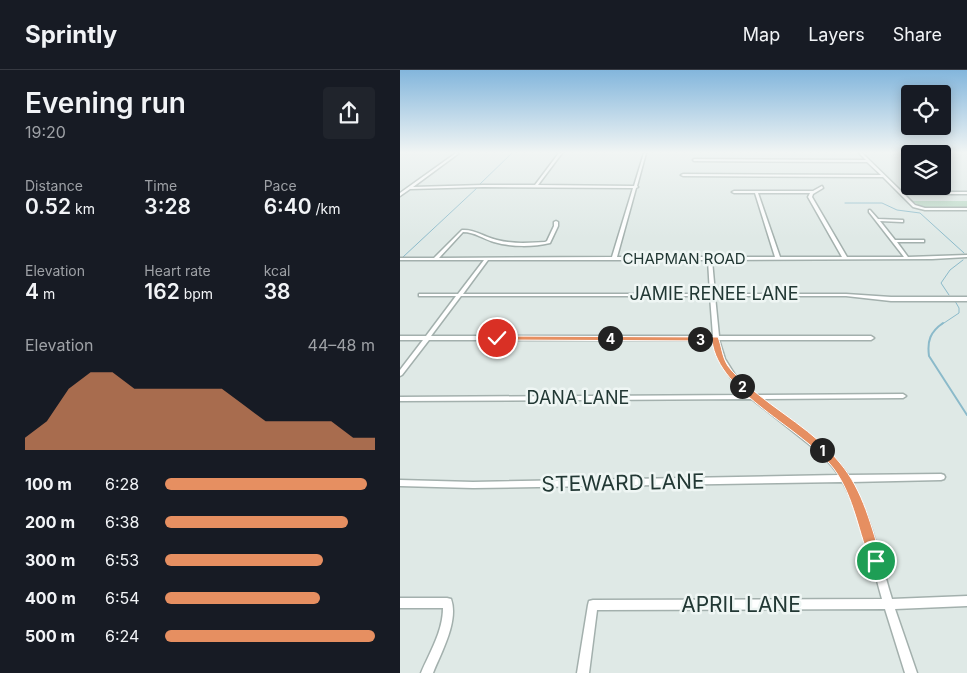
<!DOCTYPE html>
<meta charset="utf-8">
<style>
:root{--surface:#171b24;--page:#20242c;--text:#f1f3f6;--muted:#9ea1a6;--line:#363941;--accent:#e68f61}
body{margin:0;font-family:Inter,sans-serif;background:var(--page);color:var(--text);height:100vh;display:flex;flex-direction:column;font-size:19px;white-space:nowrap}
*{box-sizing:border-box;margin:0}
p{font-size:16px;color:var(--muted)}
.icon{flex:none;width:28px;height:28px;fill:none;stroke:currentColor;stroke-width:2;stroke-linecap:round;stroke-linejoin:round}
.map{position:relative;flex:1;overflow:hidden}
.side{display:flex;flex-direction:column;background:var(--surface);width:400px}
.side>*{flex:none}
.fabs{position:absolute;left:501px;top:15px;display:grid;gap:10px}
.fabs a{display:grid;place-items:center;width:50px;height:50px;border-radius:5px;background:var(--surface);box-shadow:0 2px 12px #0003;font-size:25px}
.pin{position:absolute;display:grid;place-items:center;width:42px;height:42px;color:#fff;margin:-21px;border:2px solid #fff;border-radius:50%;box-shadow:0 1px 5px #0007}
.km{position:absolute;width:25px;height:25px;margin:-12px;border-radius:50%;background:#222;color:#fff;font-size:14px;line-height:25px;text-align:center}
.round{display:grid;place-items:center;flex:none;width:52px;height:52px;border-radius:5px;background:var(--page)}
.head{display:flex;align-items:center;justify-content:space-between;height:85px;padding:0 25px}
h1{font-size:28px;font-weight:600;line-height:38px}
.metrics{display:grid;grid-template-columns:repeat(3,1fr);gap:8px;height:85px;padding:5px 25px}
.metrics div{display:grid;align-content:center}
.metrics b{font-size:21px;font-weight:600}
.metrics small{font-size:14px;font-weight:400}
.metrics p{font-size:14px}
.chart{height:140px;padding:10px 25px}
.chart p{display:flex;justify-content:space-between}
.chart svg{width:100%;height:90px;margin-top:5px;fill:var(--accent);opacity:.7}
ul{padding:0 25px;list-style:none;font-size:16px}
li{display:grid;grid-template-columns:80px 60px 1fr;align-items:center;height:38px}
li i{height:12px;border-radius:6px;background:var(--accent)}
header{display:flex;align-items:center;gap:30px;box-sizing:border-box;height:70px;padding:0 25px;background:var(--surface);border-bottom:1px solid var(--line)}
header strong{font-size:24px}
nav{display:flex;gap:28px;margin-inline-start:auto;font-size:18px}
main{display:flex;flex:1;min-height:0}
.map>svg:first-child{display:block}
.green{fill:#bad9c5}
.lines{fill:none;stroke-linecap:round;stroke-linejoin:round}
.stream-far1{stroke:#8bbaca;stroke-width:1}
.stream{stroke:#8bbaca;stroke-width:2}
.minor-casing{stroke:#a3b0ad;stroke-width:3}
.minor{fill:#fff;fill-rule:evenodd}
.route{fill:#e68f61;stroke:#fff}
.labels{text-anchor:middle;stroke-width:5;stroke-linejoin:round;paint-order:stroke}
.far-street-label{font-size:15px;fill:#223834;stroke:#eff6f4}
.street-label{font-size:18px;fill:#223834;stroke:#eff6f4}
.near-street-label{font-size:21px;fill:#223834;stroke:#eff6f4}
</style>
<header>
<strong>Sprintly</strong>
<nav><a>Map</a><a>Layers</a><a>Share</a></nav>
</header>
<main>
<section class="side">
<div class="head"><div><h1>Evening run</h1><p>19:20</p></div><a class="round"><svg class="icon" aria-label="share" viewBox="0 0 24 24"><path d="M12 15V3M7 8l5-5 5 5M5 13v7h14v-7"/></svg></a></div>
<div class="metrics">
<div><p>Distance</p><b>0.52<small> km</small></b></div>
<div><p>Time</p><b>3:28</b></div>
<div><p>Pace</p><b>6:40<small> /km</small></b></div>
</div>
<div class="metrics">
<div><p>Elevation</p><b>4<small> m</small></b></div>
<div><p>Heart rate</p><b>162<small> bpm</small></b></div>
<div><p>kcal</p><b>38</b></div>
</div>
<div class="chart"><p><span>Elevation</span>44–48 m</p>
<svg viewBox="0 0 160 44" preserveAspectRatio="none"><path d="M0 44V38L10 30L20 14L30 6L40 6L50 14L60 14L70 14L80 14L90 14L100 22L110 30L120 30L130 30L140 30L150 38L160 38V44z"/></svg>
</div>
<ul>
<li><b>100 m</b>6:28<i style="width:96%"></i></li>
<li><b>200 m</b>6:38<i style="width:87%"></i></li>
<li><b>300 m</b>6:53<i style="width:75%"></i></li>
<li><b>400 m</b>6:54<i style="width:74%"></i></li>
<li><b>500 m</b>6:24<i style="width:100%"></i></li>
</ul>
</section>
<div class="map">
<svg width="567" height="603" viewBox="0 0 567 603">
<rect width="100%" height="100%" fill="#dfe9e6"/>
<path class="green" d="M 512,131 L 567,131 L 567,138 L 524,138 Z"/>
<g class="lines">
<path class="stream-far1" d="M 79,115 L 112,83
M 445,133 L 482,133 L 497,140 L 520,143 L 564,183
M 3,187 L 77,118
M 549,225 L 541,213 L 550,200 L 563,190
M 541,255 L 559,243 L 559,238 L 555,231"/>
<path class="stream" d="M 543,253 C 530,262 527,271 529,286 L 567,345"/>
<defs>
<path id="minor" d="M 56,83 L 59,83 L 13,117 L 83,115 L 135,115 L 159,83 L 162,83 L 138,115 L 234,116 L 244,83 L 246,83 L 237,116 L 238,117 L 236,118 L 217,187 L 375,187 L 355,123 L 334,123 L 332,122 L 334,121 L 413,121 L 422,116 L 423,118 L 413,124 L 412,127 L 447,187 L 504,187 L 469,142 L 469,140 L 470,140 L 478,149 L 503,150 L 503,152 L 502,152 L 480,151 L 495,170 L 524,170 L 524,172 L 497,172 L 508,187 L 567,185 L 567,187 L 532,189 L 312,190 L 315,224 L 446,224 L 491,227 L 567,227 L 567,231 L 491,231 L 446,226 L 315,226 L 319,266 L 471,266 L 474,268 L 471,270 L 319,270 L 325,289 L 335,305 L 355,325 L 503,324 L 506,326 L 503,328 L 361,329 C 392,355 423,371 448,405 L 541,404 L 544,405 L 545,407 L 544,409 L 541,410 L 451,412 C 472,448 480,490 492,529 L 567,526 L 567,536 L 495,539 L 517,603 L 505,603 L 485,539 L 197,540 L 189,603 L 177,603 L 188,535 L 189,531 L 193,530 L 482,529 C 471,490 463,448 443,412 L 73,418 L 0,416 L 0,410 L 73,412 L 439,405 L 433,397 L 419,382 L 352,329 L 0,331 L 0,327 L 347,325 L 331,308 L 319,289 L 313,270 L 29,270 L 2,305 L 0,306 L 0,300 L 23,270 L 0,270 L 0,266 L 26,266 L 56,226 L 19,226 L 19,224 L 58,224 L 84,190 L 0,190 L 0,188 L 34,188 L 62,160 C 75,159 84,167 97,170 C 112,174 129,173 145,172 L 147,171 L 154,156 L 154,152 L 156,151 L 158,152 L 158,156 L 150,173 C 133,177 111,177 94,172 C 83,169 75,162 63,162 L 39,188 L 212,187 L 233,118 L 83,117 L 10,119 L 0,126 L 0,123 ZM 358,123 L 410,123 L 408,127 L 442,187 L 380,187 ZM 88,190 L 308,190 L 310,224 L 63,224 ZM 61,226 L 310,226 L 313,266 L 31,266 Z
M 459,83 L 462,83 L 502,122 L 567,122 L 567,124 L 504,124 L 515,135 L 525,138 L 567,138 L 567,140 L 525,140 L 513,137 L 483,107 L 283,106 L 281,105 L 283,104 L 481,105 L 467,92 L 294,91 L 293,90 L 294,89 L 466,90 Z
M 502,83 L 510,83 L 511,84 L 510,84 L 510,85 L 501,85 Z
M 528,83 L 534,83 L 527,84 Z
M 0,528 L 47,528 L 51,529 C 59,551 41,583 33,603 L 21,603 C 30,582 43,561 43,538 L 0,538 Z"/>
</defs>
<use href="#minor" class="minor-casing"/>
<use href="#minor" class="minor"/>
</g>
<linearGradient id="sky" x2="0" y2="1"><stop stop-color="#83b6dc"/><stop offset="0.49" stop-color="#f1f5f4"/><stop offset="1" stop-color="#f1f5f4" stop-opacity="0"/></linearGradient>
<rect width="567" height="168" fill="url(#sky)"/>
<path class="route" d="M 97,266 L 318,267 C 322,277 322,287 328,296 C 333,303 340,309 347,315 C 377,342 415,361 440,393 C 463,420 472,458 482,491 L 480,495 L 476,497 L 472,495 C 458,463 455,428 434,399 C 402,357 319,324 312,271 L 95,270 L 94,268 Z"/>
<g class="labels">
<g class="far-street-label">
<text x="284" y="194">CHAPMAN ROAD</text>
</g>
<g class="street-label">
<text x="314" y="230">JAMIE RENEE LANE</text>
<text x="178" y="334">DANA LANE</text>
</g>
<g class="near-street-label">
<text transform="translate(223 413) rotate(-1)" y="7">STEWARD LANE</text>
<text x="341" y="542">APRIL LANE</text>
</g>
</g>
</svg>
<div class="fabs">
<a><svg class="icon" aria-label="locate" viewBox="0 0 24 24"><circle cx="12" cy="12" r="6"/><path d="M12 2v4M12 18v4M2 12h4M18 12h4"/></svg></a>
<a><svg class="icon" aria-label="layers" viewBox="0 0 24 24"><path d="M12 4l9 5-9 5-9-5zM3 14l9 5 9-5"/></svg></a>
</div>
<div class="pin" style="left:476px;top:491px;background:#1e9e55"><svg class="icon" aria-label="arrive" viewBox="0 0 24 24"><path d="M6 21V4h12l-3 4 3 4H6"/></svg></div>
<div class="pin" style="left:97px;top:268px;background:#d93025"><svg class="icon" aria-label="check" viewBox="0 0 24 24"><path d="M5 12l5 5 9-10"/></svg></div>
<b class="km" style="left:422px;top:380px">1</b>
<b class="km" style="left:342px;top:316px">2</b>
<b class="km" style="left:300px;top:269px">3</b>
<b class="km" style="left:210px;top:268px">4</b>
</div>
</main>
